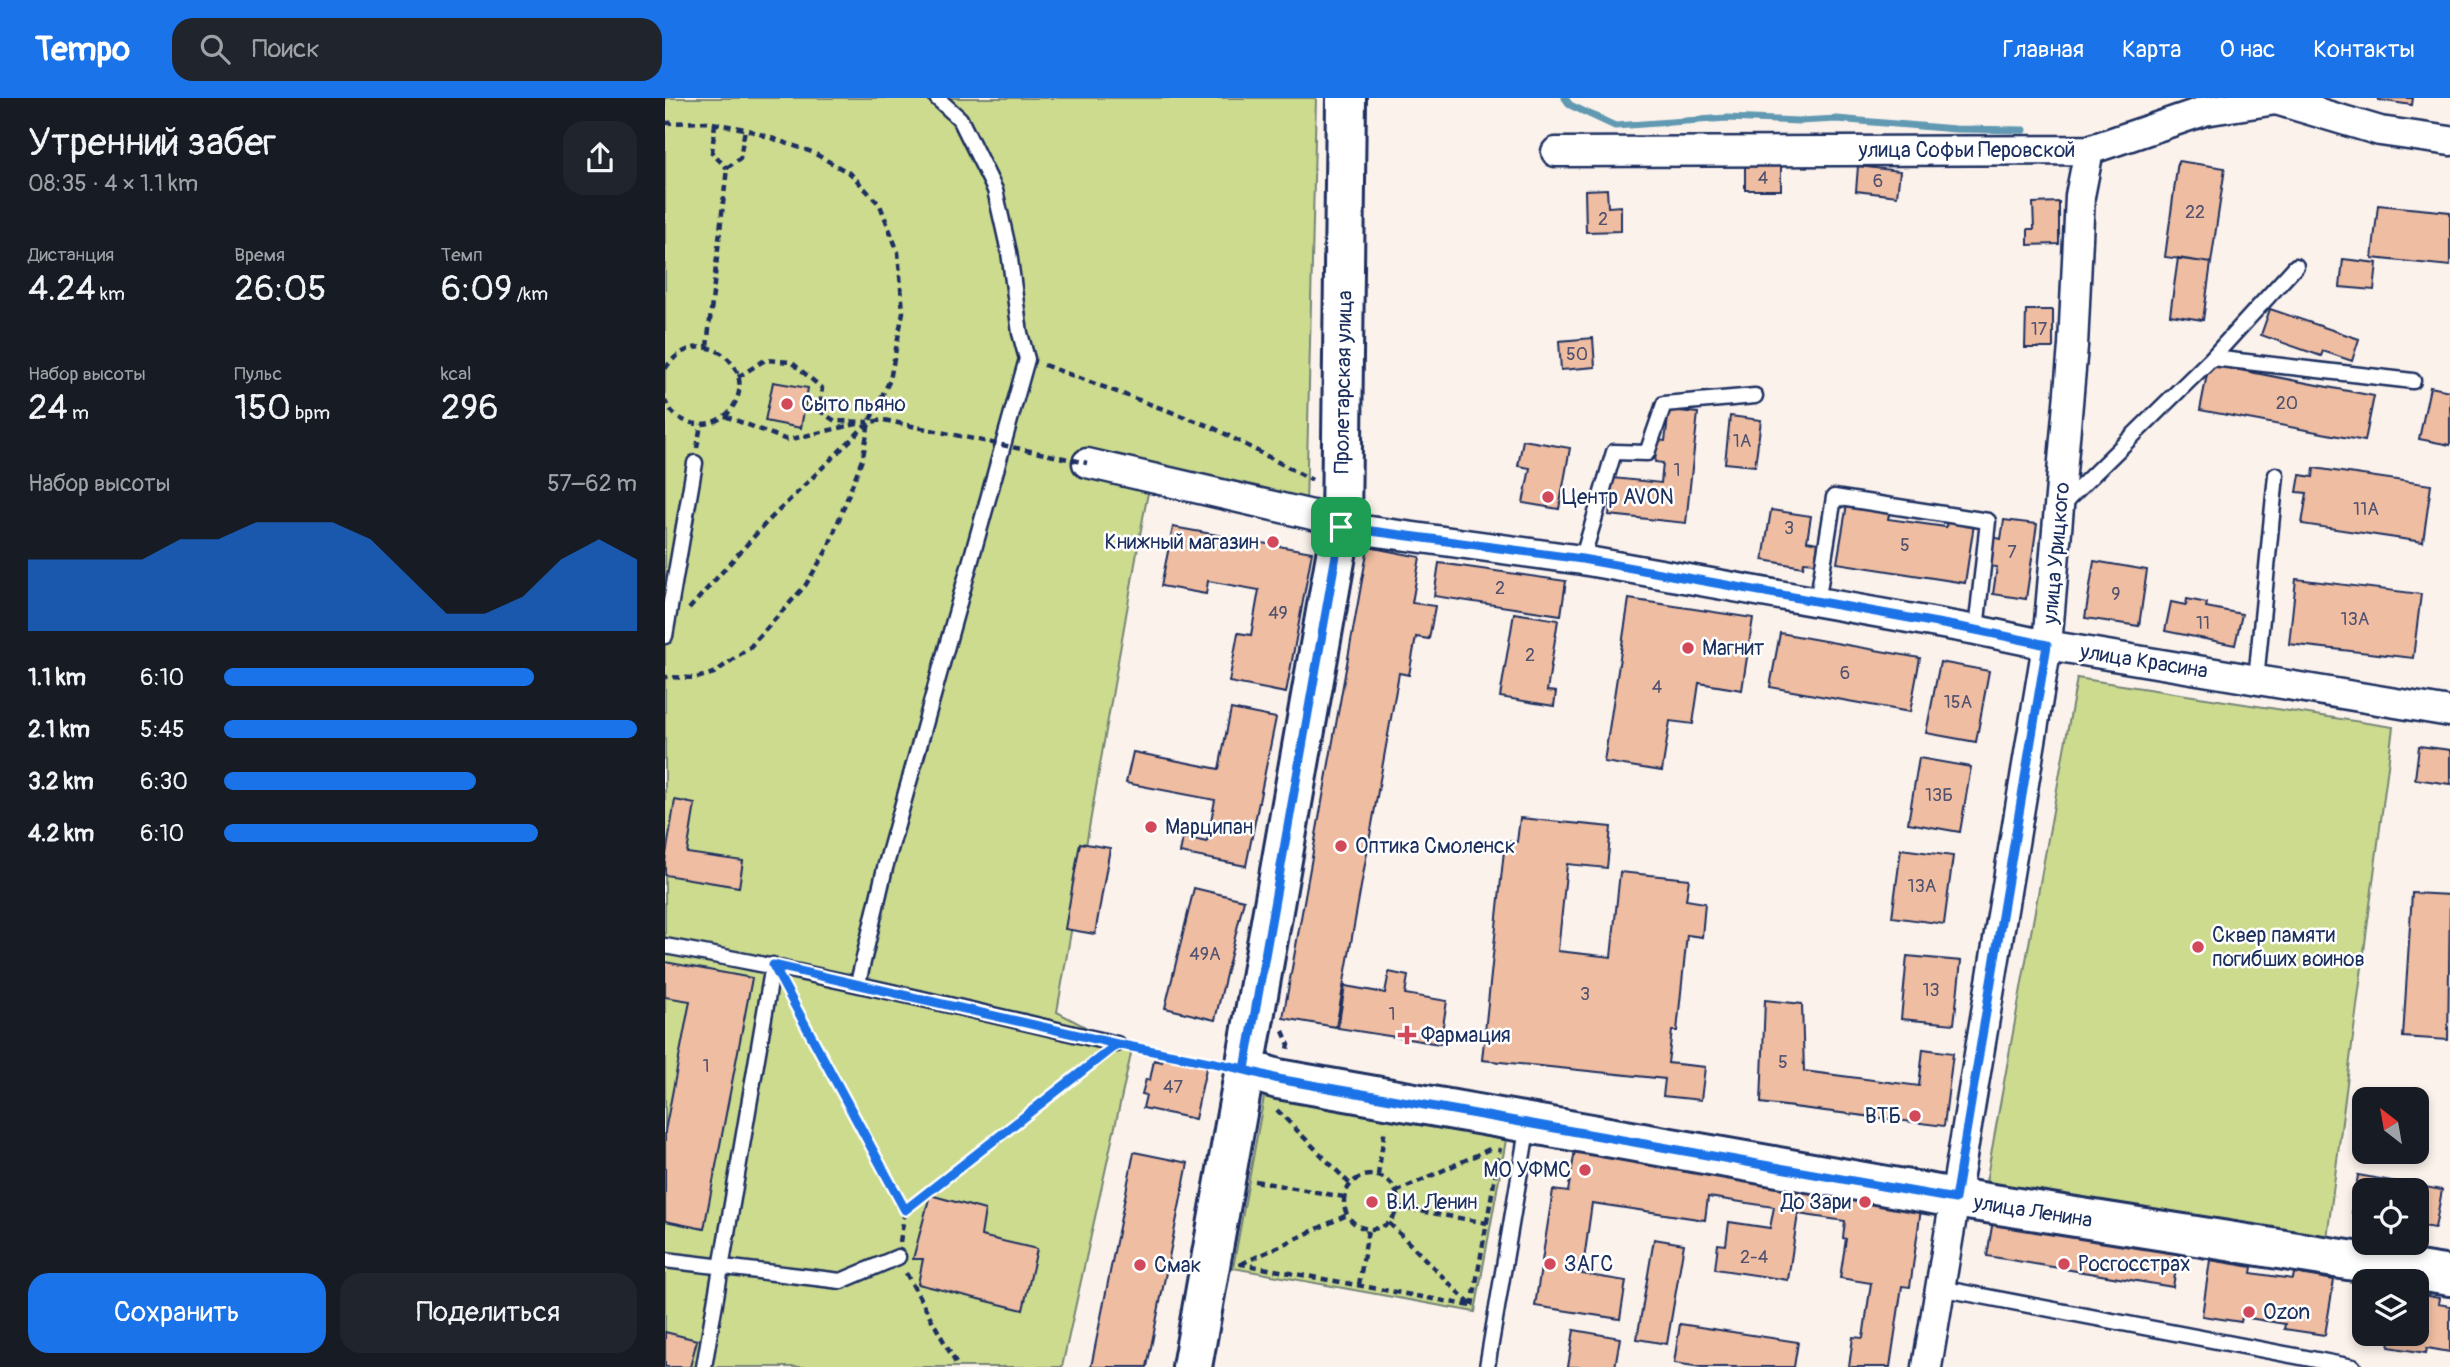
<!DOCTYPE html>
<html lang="ru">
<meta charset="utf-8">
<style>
:root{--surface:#171b24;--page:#20242c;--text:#f1f3f6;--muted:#9ea1a6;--accent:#1a73e8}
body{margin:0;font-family:Pangolin,sans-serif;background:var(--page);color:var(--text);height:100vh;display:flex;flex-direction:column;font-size:26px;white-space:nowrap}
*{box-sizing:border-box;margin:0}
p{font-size:23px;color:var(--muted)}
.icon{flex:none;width:38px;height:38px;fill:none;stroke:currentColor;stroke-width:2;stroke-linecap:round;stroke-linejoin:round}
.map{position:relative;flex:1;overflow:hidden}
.panel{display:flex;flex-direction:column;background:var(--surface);width:665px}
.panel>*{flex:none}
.needle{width:46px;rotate:329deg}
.tools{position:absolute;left:1687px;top:989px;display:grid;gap:14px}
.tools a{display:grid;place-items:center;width:77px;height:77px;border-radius:14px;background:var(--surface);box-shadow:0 4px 10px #0003;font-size:35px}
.pin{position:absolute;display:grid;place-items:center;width:60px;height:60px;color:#fff;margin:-30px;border-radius:14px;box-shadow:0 4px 10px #0006}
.round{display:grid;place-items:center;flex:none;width:74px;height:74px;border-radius:21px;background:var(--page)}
.summary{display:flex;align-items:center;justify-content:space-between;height:119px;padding:0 28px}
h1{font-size:38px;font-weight:600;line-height:52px}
.stats{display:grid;grid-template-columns:repeat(3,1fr);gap:10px;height:119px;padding:7px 28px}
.stats div{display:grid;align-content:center}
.stats b{font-size:35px;font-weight:600}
.stats small{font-size:19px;font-weight:400}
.stats p{font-size:19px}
.chart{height:196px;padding:14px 28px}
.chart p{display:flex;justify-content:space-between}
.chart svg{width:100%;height:126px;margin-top:7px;fill:var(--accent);opacity:.7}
.action{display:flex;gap:14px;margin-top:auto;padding:14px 28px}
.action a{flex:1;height:80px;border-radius:21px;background:var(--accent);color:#fff;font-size:28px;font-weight:600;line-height:80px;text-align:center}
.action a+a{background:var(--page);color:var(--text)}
ul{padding:0 28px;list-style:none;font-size:23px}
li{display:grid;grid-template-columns:112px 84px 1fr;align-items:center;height:52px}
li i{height:18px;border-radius:9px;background:var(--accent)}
header{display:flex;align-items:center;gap:42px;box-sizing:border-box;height:98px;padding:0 35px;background:var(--accent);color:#fff}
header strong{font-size:33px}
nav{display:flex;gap:38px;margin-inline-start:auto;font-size:24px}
.search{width:490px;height:63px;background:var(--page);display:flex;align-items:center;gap:18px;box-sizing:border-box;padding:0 24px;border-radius:21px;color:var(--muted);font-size:26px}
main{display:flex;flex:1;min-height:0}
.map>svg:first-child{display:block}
.park{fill:#cddb8f;stroke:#748576;stroke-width:2}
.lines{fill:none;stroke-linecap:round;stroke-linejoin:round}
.stream{stroke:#6099b1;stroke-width:7}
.building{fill:#efbda1;stroke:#1b2f5e;stroke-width:2}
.service-casing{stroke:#1b2f5e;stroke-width:19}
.minor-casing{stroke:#1b2f5e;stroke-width:33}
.secondary-casing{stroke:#1b2f5e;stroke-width:44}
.path{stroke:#1b2f5e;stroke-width:4.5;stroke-dasharray:7 5;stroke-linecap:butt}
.service{stroke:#fff;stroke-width:14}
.minor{stroke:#fff;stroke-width:28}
.secondary{stroke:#fff;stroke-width:38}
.path-bridge{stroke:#1b2f5e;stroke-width:4.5;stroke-dasharray:7 5;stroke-linecap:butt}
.route-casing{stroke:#fff;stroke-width:14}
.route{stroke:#1a73e8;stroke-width:9}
.poi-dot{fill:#d1495b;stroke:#fff;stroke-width:2.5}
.labels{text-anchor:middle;stroke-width:5;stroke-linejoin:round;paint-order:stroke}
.number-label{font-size:18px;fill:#50526f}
.street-label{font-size:21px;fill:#1b2f5e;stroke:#fff}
.poi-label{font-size:21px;fill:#1b2f5e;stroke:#fff;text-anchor:start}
</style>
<header>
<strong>Tempo</strong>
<div class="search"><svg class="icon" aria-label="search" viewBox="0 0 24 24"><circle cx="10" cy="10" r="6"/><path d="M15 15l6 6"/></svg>Поиск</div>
<nav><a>Главная</a><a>Карта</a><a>О нас</a><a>Контакты</a></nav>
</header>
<main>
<section class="panel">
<div class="summary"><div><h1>Утренний забег</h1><p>08:35 · 4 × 1.1 km</p></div><a class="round"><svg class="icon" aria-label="share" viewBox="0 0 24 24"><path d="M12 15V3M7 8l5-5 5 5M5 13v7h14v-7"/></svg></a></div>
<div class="stats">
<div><p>Дистанция</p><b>4.24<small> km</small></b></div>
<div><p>Время</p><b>26:05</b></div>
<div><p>Темп</p><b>6:09<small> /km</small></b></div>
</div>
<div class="stats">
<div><p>Набор высоты</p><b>24<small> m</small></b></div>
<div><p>Пульс</p><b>150<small> bpm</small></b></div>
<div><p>kcal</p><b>296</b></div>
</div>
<div class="chart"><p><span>Набор высоты</span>57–62 m</p>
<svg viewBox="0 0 160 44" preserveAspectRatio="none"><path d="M0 44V19L10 19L20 19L30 19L40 12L50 12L60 6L70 6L80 6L90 12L100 25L110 38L120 38L130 32L140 19L150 12L160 19V44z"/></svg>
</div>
<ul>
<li><b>1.1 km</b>6:10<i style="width:75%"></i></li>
<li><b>2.1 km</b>5:45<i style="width:100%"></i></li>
<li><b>3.2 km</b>6:30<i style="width:61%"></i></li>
<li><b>4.2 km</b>6:10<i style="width:76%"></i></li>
</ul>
<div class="action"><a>Сохранить</a><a>Поделиться</a></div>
</section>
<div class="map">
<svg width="1785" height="1269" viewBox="0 0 1785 1269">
<rect width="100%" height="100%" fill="#fcf2ec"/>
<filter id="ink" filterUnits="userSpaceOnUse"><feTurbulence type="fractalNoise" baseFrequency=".0143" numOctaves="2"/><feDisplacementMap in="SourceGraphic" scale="14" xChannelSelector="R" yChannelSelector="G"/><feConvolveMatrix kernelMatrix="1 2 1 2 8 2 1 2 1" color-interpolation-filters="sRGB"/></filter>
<g filter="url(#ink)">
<path class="park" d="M 0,0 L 651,0 L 641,408 L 485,385 L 478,420 L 392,914 L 452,946 L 468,947 L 397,1269 L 0,1269 Z
M 1412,580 L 1728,629 L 1662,1140 L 1321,1084 Z
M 599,999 L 841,1042 L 810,1214 L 568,1170 Z"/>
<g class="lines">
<path class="stream" d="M 900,0 L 905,7 L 950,28 L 1062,20 L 1134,23 L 1172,21 L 1290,31 L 1359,32"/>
</g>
<path class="building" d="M 1713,0 L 1748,0 L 1747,7 L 1713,2 Z
M 1513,63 L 1560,70 L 1546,165 L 1500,159 Z
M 1080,67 L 1116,68 L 1116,92 L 1080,92 Z
M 1193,68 L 1235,73 L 1232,98 L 1191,93 Z
M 942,91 L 943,109 L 956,108 L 956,133 L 921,134 L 920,92 Z
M 1394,104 L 1394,146 L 1363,147 L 1363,131 L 1369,131 L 1368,105 Z
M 1713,107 L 1785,114 L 1785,168 L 1707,160 Z
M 1513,160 L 1546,165 L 1538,222 L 1505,217 Z
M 1678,161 L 1712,165 L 1709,192 L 1675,189 Z
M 1605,211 L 1694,241 L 1687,263 L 1658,253 L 1656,258 L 1596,237 Z
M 1361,212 L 1388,212 L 1388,250 L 1360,250 Z
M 928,240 L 930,269 L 896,272 L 894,243 Z
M 1544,266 L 1709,298 L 1700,343 L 1535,312 Z
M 108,284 L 143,290 L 136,330 L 100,323 Z
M 1765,289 L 1785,293 L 1785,347 L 1754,341 Z
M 1004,312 L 1033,315 L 1021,425 L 944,417 L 948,380 L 996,385 L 998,365 L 990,364 L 992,342 L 1000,343 Z
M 1065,318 L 1096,322 L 1090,368 L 1060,365 Z
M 858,342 L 905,350 L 894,411 L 858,405 L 865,370 L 853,368 Z
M 1649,370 L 1766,387 L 1758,444 L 1637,426 L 1642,395 L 1632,394 L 1635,377 L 1648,379 Z
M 1182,406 L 1225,413 L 1223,421 L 1281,429 L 1282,422 L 1309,426 L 1300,485 L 1172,465 Z
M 1106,412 L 1146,418 L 1142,443 L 1153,445 L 1150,465 L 1139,464 L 1138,469 L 1098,462 Z
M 1339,422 L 1372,426 L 1361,501 L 1328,496 L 1332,469 L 1324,468 L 1327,439 L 1336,441 Z
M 508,429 L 647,454 L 621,595 L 564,584 L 573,535 L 586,537 L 594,492 L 543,483 L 541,496 L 496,488 Z
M 703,449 L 755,459 L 747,505 L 770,508 L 764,541 L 751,539 L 744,577 L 734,575 L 671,929 L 618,920 Z
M 1429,463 L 1482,472 L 1474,528 L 1420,520 Z
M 774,465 L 901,483 L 896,517 L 769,498 Z
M 1631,481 L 1756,496 L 1748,560 L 1624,546 Z
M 964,501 L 1088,520 L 1077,592 L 1034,585 L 1028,626 L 1005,623 L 997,673 L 939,664 Z
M 1522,501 L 1542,505 L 1541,509 L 1577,516 L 1570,547 L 1500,533 L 1506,504 L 1521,507 Z
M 849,515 L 893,522 L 882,593 L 891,594 L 889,608 L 835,599 Z
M 1115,535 L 1255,560 L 1245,614 L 1105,589 Z
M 1275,564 L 1324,573 L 1311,644 L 1261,635 Z
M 566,611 L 611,620 L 581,768 L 515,755 L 518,739 L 542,744 L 550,702 L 461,685 L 468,654 L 554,671 Z
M 1754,648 L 1785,652 L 1785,686 L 1750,681 Z
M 1254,660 L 1306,669 L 1295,734 L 1243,725 Z
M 10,702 L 30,706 L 22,755 L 78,763 L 74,789 L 0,777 L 0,763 Z
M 855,720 L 946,729 L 942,770 L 902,766 L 893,853 L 946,859 L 955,774 L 1024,781 L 1021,802 L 1040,805 L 1037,839 L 1022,837 L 1012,933 L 1007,933 L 1003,965 L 1040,969 L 1036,1002 L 998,998 L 1000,981 L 817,962 L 840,743 L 852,744 Z
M 415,745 L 445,750 L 430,836 L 400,831 Z
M 1236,751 L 1288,758 L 1279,826 L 1227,819 Z
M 529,790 L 579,802 L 550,922 L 500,910 Z
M 1747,795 L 1785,797 L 1783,942 L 1738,939 Z
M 1242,858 L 1296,863 L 1289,926 L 1236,921 Z
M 0,864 L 87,880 L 39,1131 L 0,1123 L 0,1033 L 25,903 L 0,899 Z
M 724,874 L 743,878 L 740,896 L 782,903 L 775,946 L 673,930 L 680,888 L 720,895 Z
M 1100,902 L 1137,906 L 1139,973 L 1254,988 L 1258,951 L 1288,955 L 1279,1028 L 1096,1005 Z
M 498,957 L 542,966 L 530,1021 L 478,1010 L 481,997 L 477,996 L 481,981 L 485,982 L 489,962 L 497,964 Z
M 910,1052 L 1257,1104 L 1245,1189 L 1237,1188 L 1225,1269 L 1184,1269 L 1188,1239 L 1198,1240 L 1206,1185 L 1175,1180 L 1181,1141 L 1178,1140 L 1180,1123 L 1133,1116 L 1123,1182 L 1050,1171 L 1053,1146 L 1061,1147 L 1064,1124 L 1105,1130 L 1109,1109 L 1043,1099 L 1040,1122 L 927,1105 L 917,1176 L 961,1183 L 955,1221 L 870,1208 L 888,1092 L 903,1094 Z
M 469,1054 L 523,1065 L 482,1269 L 426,1269 Z
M 1693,1077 L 1777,1092 L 1770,1130 L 1752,1127 L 1752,1092 L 1699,1092 L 1699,1117 L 1687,1115 Z
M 265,1097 L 320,1112 L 316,1138 L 372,1151 L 358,1212 L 253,1186 L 258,1161 L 248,1161 Z
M 1329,1116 L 1515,1146 L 1508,1189 L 1322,1158 Z
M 989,1141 L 1019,1146 L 1002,1246 L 972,1241 Z
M 1545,1162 L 1587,1169 L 1586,1175 L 1628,1181 L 1629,1175 L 1669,1182 L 1660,1237 L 1619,1231 L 1620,1226 L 1577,1219 L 1576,1224 L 1537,1218 Z
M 1752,1196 L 1774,1200 L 1773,1206 L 1785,1208 L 1785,1254 L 1762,1250 L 1761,1255 L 1724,1249 L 1726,1236 L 1752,1236 Z
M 1015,1226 L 1133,1244 L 1129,1269 L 1036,1269 L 1009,1265 Z
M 909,1232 L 955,1240 L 950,1269 L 903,1269 Z
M 0,1234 L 32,1242 L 25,1269 L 0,1269 Z"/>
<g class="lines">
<defs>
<path id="service" d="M 1547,260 L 1631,168
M 1396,408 L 1547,260 L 1748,283
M 917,462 L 949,354 L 982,355 L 999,306 L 1090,298
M 1152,505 L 1169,399 L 1323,423 L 1311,532
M 0,538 L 30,365
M 1591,582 L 1611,377
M 0,848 C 152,875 302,911 452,946
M 193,885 L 220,770 L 362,261 L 355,235 L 344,154 L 330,92 L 295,21 L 272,0
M 0,1162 L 176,1183 L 233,1159
M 1275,1190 L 1688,1269
M 39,1269 L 108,867
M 822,1269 L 863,1026"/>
<path id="minor" d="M 891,54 L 1424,52 L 1539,13 L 1611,2 L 1715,33 L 1785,43
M 422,365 L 656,419 L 676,429 L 917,462 L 1311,532 L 1382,547 L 1785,614
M 1262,1269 L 1382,547 L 1408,248 L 1415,98 L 1424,52"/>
<path id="secondary" d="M 580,971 L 613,981 L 1290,1100 L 1785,1178
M 527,1269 L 676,429 L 681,0"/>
</defs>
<use href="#service" class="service-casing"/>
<use href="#minor" class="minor-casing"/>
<use href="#secondary" class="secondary-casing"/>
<path class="path" d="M 0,25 L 42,24 L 80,31 L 147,54 L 186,76 L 215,107 L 233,154 L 238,214 L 225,282 L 204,324 L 198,359 L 163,450 L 140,488 L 85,549 L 49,575 L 31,580 L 0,579
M 50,25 L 47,55 L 62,70
M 42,249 L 62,70 L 75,60 L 80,31
M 379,267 L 547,329 L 647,382
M 0,271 C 36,218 101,273 63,315 C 55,322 44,327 33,326 C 18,325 6,316 0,303
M 73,279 L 100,262 L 126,264 L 157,290 L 155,313 L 170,323 L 203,324
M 60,318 L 122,342 L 196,325
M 32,350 L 36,326
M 24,511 L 101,425 L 204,324 L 219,322
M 122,894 L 240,1112
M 618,933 L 624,947 L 622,954
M 469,950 L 553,965
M 612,1012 L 685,1086
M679 1104a27 27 0 1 1 54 0a27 27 0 1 1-54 0Z
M 713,1077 L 720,1030
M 590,1083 L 679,1099
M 731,1094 L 829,1049
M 733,1109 L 822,1125
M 724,1125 L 806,1207
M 235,1144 L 240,1112 L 434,961
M 576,1164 L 576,1166 L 807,1208
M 576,1166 L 682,1117
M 241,1175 L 293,1269
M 694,1187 L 703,1132
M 807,1208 L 835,1050"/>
<use href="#service" class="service"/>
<use href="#minor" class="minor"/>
<use href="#secondary" class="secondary"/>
<path class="path-bridge" d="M 219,322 L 422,365"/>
</g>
</g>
<g class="lines" filter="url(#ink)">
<defs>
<path id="route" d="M 676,429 L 580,971 L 452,946 L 108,867 L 240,1112 L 452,946 C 506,957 560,965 613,981 L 1290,1101 L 1382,547 L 1311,532 L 917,461 L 676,429"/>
</defs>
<use href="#route" class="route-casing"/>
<use href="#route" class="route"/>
</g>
<g class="poi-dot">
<circle cx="122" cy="306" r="7"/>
<circle cx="883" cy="399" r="7"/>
<circle cx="608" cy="444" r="7"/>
<circle cx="1023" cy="550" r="7"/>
<circle cx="486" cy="729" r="7"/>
<circle cx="676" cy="748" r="7"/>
<circle cx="1533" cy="849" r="7"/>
<path d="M738.5 926.5h7v7h7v7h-7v7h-7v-7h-7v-7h7z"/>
<circle cx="1250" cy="1018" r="7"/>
<circle cx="920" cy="1072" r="7"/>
<circle cx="707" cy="1104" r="7"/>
<circle cx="1200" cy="1104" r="7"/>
<circle cx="885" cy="1166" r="7"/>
<circle cx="1399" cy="1166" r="7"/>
<circle cx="475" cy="1167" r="7"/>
<circle cx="1584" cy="1214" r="7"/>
</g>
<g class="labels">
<g class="number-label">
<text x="1098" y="86">4</text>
<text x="1213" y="89">6</text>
<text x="1530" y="120">22</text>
<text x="938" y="127">2</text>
<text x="1374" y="237">17</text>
<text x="912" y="262">50</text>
<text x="1622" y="311">20</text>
<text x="1077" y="349">1А</text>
<text x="1012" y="378">1</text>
<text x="1701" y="417">11А</text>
<text x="1124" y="436">3</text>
<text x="1240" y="453">5</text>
<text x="1347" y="460">7</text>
<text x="835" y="496">2</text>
<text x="1451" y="502">9</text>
<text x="613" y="521">49</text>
<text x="1690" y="527">13А</text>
<text x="1538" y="531">11</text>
<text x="865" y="563">2</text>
<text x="1180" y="581">6</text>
<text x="992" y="595">4</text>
<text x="1293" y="610">15А</text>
<text x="1274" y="703">13Б</text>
<text x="1257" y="794">13А</text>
<text x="540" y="862">49А</text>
<text x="1266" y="898">13</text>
<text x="920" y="902">3</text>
<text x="727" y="922">1</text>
<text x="1118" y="970">5</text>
<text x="41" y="974">1</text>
<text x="508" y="995">47</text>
<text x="1089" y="1165">2-4</text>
</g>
<g class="street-label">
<text x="1302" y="59">улица Софьи Перовской</text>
<text transform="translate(678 284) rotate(-89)" y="7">Пролетарская улица</text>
<text transform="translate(1391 455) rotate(-85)" y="7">улица Урицкого</text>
<text transform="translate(1479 563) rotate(9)" y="7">улица Красина</text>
<text transform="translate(1368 1113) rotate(9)" y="7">улица Ленина</text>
</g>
<g class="poi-label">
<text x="136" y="313">Сыто пьяно</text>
<text x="897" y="406">Центр AVON</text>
<text x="594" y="451" text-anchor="end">Книжный магазин</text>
<text x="1037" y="557">Магнит</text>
<text x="500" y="736">Марципан</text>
<text x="690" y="755">Оптика Смоленск</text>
<text x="1547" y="844">Сквер памяти<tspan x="1547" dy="24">погибших воинов</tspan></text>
<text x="756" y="944">Фармация</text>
<text x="1236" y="1025" text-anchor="end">ВТБ</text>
<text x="906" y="1079" text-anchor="end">МО УФМС</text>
<text x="721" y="1111">В.И. Ленин</text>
<text x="1186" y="1111" text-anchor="end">До Зари</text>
<text x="899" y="1173">ЗАГС</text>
<text x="1413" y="1173">Росгосстрах</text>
<text x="489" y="1174">Смак</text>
<text x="1598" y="1221">Ozon</text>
</g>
</g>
</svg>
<div class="tools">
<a><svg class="needle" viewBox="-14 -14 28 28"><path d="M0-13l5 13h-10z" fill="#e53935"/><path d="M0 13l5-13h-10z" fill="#9ea1a6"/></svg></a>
<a><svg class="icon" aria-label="locate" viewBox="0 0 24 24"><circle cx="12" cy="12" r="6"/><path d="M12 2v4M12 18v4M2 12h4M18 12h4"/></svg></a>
<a><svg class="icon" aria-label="layers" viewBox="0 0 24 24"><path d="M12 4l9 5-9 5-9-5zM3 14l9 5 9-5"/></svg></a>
</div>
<div class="pin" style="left:676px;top:429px;background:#1e9e55"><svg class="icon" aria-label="arrive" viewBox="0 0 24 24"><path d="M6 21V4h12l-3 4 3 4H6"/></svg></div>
</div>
</main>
